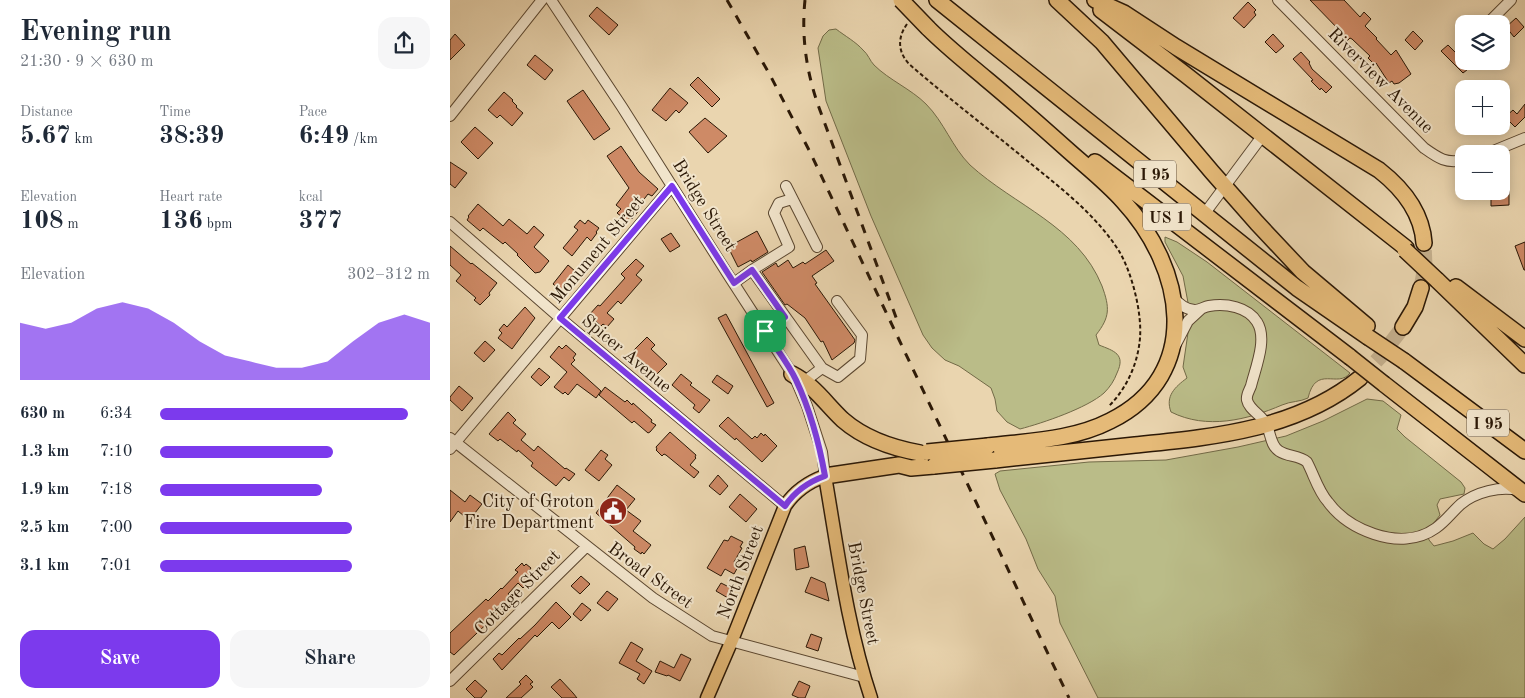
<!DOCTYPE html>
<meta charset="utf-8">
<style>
:root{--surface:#fff;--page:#f6f6f7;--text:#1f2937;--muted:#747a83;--accent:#7c3aed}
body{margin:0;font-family:"Old Standard TT",serif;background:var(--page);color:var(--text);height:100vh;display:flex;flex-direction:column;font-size:19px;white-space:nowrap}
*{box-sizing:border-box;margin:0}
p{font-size:16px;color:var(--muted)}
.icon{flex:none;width:28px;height:28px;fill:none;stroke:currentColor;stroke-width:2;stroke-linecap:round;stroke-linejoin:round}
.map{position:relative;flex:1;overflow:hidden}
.sheet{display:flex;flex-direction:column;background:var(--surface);width:450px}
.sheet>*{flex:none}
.buttons{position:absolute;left:1005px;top:15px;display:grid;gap:10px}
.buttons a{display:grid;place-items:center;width:55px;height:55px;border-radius:10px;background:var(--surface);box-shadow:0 2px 12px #0003;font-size:25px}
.pin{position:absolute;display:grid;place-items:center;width:42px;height:42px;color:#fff;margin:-21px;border-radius:10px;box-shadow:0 2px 8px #0006}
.round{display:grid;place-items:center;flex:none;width:52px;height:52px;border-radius:15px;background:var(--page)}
.overview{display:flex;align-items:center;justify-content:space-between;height:85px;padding:0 20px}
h1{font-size:28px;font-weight:600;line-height:38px}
.metrics{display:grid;grid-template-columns:repeat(3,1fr);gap:8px;height:85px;padding:5px 20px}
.metrics div{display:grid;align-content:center}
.metrics b{font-size:25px;font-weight:600}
.metrics small{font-size:14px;font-weight:400}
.metrics p{font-size:14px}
.chart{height:140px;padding:10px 20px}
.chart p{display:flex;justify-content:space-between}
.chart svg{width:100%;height:90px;margin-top:5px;fill:var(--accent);opacity:.7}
.cta{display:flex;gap:10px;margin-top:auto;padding:10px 20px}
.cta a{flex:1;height:58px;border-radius:15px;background:var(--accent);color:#fff;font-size:20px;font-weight:600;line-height:58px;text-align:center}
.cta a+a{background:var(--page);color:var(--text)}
ul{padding:0 20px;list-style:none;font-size:16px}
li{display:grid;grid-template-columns:80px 60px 1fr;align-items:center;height:38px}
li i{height:12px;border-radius:6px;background:var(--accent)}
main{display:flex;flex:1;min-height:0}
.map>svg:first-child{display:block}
.green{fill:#babc88;stroke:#726a47}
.building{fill:#ce8a66;stroke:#2b1806}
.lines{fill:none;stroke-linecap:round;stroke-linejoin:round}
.highway-tunnel{stroke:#c4af8d;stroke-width:15;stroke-dasharray:15 8;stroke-linecap:butt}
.minor-casing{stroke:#5b4730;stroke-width:12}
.major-casing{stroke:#2b1806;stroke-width:15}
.highway-casing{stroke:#2b1806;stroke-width:18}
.path{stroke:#2b1806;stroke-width:2;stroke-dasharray:4 2.5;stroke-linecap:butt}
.minor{stroke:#f1e4cb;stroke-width:10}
.major{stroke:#e5ba78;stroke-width:12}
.highway{stroke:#e5ba78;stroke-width:15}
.rail{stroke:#2b1806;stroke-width:3;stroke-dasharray:9 9;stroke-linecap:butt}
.highway-bridge-casing{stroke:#2b1806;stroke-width:18;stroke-linecap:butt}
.highway-bridge{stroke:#e5ba78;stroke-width:15}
.route-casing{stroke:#fff;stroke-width:10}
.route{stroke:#7c3aed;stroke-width:6}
.labels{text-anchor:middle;stroke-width:4;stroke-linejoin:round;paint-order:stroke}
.shield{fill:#f1e4cb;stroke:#665541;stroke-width:1}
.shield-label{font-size:16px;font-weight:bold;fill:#2b1806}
.street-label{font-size:18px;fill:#2b1806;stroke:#f1e4cb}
.poi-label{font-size:18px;fill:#2b1806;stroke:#f1e4cb;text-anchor:end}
</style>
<main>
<section class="sheet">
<div class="overview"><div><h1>Evening run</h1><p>21:30 · 9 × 630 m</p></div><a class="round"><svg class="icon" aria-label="share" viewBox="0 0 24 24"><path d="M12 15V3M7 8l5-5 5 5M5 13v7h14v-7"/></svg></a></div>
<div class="metrics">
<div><p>Distance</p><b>5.67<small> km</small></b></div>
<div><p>Time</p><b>38:39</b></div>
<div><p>Pace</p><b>6:49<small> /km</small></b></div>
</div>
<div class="metrics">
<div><p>Elevation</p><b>108<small> m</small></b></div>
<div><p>Heart rate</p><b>136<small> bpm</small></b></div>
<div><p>kcal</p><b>377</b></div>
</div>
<div class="chart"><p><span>Elevation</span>302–312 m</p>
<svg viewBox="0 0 160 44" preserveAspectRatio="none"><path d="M0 44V16L10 19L20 16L30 9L40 6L50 9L60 16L70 25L80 32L90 35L100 38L110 38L120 35L130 25L140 16L150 12L160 16V44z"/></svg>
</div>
<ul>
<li><b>630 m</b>6:34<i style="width:92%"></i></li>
<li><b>1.3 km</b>7:10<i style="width:64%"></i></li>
<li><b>1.9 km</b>7:18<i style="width:60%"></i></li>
<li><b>2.5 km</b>7:00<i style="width:71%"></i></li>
<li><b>3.1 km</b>7:01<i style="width:71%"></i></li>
</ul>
<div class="cta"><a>Save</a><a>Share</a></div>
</section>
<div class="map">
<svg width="1075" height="698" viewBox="0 0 1075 698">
<rect width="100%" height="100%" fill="#ead5af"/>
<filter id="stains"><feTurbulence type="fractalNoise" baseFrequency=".004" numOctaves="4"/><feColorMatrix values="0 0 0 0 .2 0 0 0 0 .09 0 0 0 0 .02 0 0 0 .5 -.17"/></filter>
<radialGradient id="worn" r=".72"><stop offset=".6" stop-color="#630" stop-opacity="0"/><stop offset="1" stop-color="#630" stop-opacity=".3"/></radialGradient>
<path class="green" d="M 386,29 C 395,36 406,42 413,50 C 418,54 420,61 424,65 C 439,80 461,89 476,104 C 494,122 502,147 520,165 C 565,206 628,226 652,286 C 660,308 660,317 646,335 L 649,345 C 664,351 676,354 667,373 C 664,381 660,387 654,393 C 637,408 593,423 570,429 L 557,422 L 547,411 L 545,399 L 541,388 L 509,366 L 495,360 L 482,348 L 473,335 L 421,216 L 376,101 L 368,48 L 373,36 L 379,30 Z
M 715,237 L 727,242 L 757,262 L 900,373 C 888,389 866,364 858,398 C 850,402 841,401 832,405 C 797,420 757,430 721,412 C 715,396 725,387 737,378 L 733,367 L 740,319 L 739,308 L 733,276 L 715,242 Z
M 917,399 L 933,401 L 951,415 L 947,429 L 955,437 L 1011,482 L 1015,488 L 1014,494 L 990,499 L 987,505 L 990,515 L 977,532 L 979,540 L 984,546 L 1003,541 L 1023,533 L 1034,544 L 1043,549 L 1055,539 L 1075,517 L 1075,698 L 648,698 L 610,623 L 605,596 L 588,569 L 576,539 L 550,490 L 545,474 L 550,471 L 639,462 L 716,460 L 788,447 L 836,436 L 873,421 Z"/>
<path class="building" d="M 860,0 L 894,0 L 910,17 L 914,12 L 921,19 L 915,26 L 927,38 L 926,39 L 941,55 L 946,50 L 961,74 L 949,83 L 944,84 L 942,81 L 939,83 L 926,63 L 925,65 L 918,58 L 920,56 L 902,39 L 900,38 L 897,41 L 891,34 L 892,33 Z
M 798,2 L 806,10 L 804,12 L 806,15 L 794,28 L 783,18 Z
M 147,7 L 168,25 L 159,35 L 139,16 Z
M 1066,18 L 1074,27 L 1064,37 L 1056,27 Z
M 963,31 L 973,41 L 965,50 L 955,40 Z
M 5,34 L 15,45 L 0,60 L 0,40 Z
M 823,34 L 834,46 L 826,53 L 815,42 Z
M 998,45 L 1010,57 L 1012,55 L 1014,61 L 1018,61 L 1022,66 L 1013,73 L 991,51 Z
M 851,52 L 860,62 L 859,63 L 862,69 L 882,87 L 876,93 L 871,88 L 870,90 L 861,81 L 863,80 L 843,59 Z
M 85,55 L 103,70 L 95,80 L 77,65 Z
M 248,77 L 270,99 L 262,107 L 240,85 Z
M 220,88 L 238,103 L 229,113 L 226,110 L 216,121 L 202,110 Z
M 133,90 L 160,129 L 144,140 L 117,101 Z
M 54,92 L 63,100 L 62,101 L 67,106 L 66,107 L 73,113 L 62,126 L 50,115 L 47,118 L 38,110 Z
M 1075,104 L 1075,117 L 1065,127 L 1055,117 L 1063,110 L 1067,114 Z
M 255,118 L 277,136 L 258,153 L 239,132 Z
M 25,127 L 43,143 L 28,159 L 11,142 Z
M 171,146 L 189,172 L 208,189 L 202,196 L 198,194 L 188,207 L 190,209 L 182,219 L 180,217 L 177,221 L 167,213 L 171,209 L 166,205 L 179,188 L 157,156 Z
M 0,162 L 17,173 L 5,188 L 0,184 Z
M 1059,183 L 1059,205 L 1041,206 L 1041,191 L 1051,191 L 1051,184 Z
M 28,204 L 53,226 L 59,219 L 77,234 L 84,226 L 94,235 L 84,247 L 99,261 L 90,272 L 85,273 L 67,255 L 68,254 L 55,242 L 53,244 L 33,228 L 30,231 L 17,220 L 19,217 L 18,216 Z
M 130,220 L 135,224 L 138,220 L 149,228 L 146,232 L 147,233 L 141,241 L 137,237 L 122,256 L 113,248 L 128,230 L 124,227 Z
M 307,231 L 318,252 L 302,262 L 301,260 L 288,267 L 278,247 Z
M 221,233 L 230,246 L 220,252 L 211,239 Z
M 1075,242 L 1075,270 L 1074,270 L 1065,246 Z
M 0,246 L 21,264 L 22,263 L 47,283 L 39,293 L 40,295 L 30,305 L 24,300 L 26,298 L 6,281 L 11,275 L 0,265 Z
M 376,250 L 384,261 L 362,276 L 367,283 L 365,284 L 405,340 L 404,343 L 382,360 L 373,341 L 371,342 L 355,318 L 337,304 L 335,305 L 312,272 L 326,263 L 328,267 L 338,260 L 343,268 L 353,262 L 355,264 Z
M 186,259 L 194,266 L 186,275 L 192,280 L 171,304 L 168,301 L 157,313 L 164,319 L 157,327 L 153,324 L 151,326 L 139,315 L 148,305 L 150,306 L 175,278 L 171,274 Z
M 118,265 L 125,271 L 123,274 L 126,277 L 113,292 L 103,284 Z
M 75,307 L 85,318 L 62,349 L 48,338 L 52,333 L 49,330 L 54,324 L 57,327 Z
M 276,314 L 324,403 L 317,407 L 268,318 Z
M 197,337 L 205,345 L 201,349 L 217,364 L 205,376 L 180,354 Z
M 35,341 L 45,350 L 34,362 L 24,353 Z
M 116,345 L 126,354 L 123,358 L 125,360 L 121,364 L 151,391 L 146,398 L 127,384 L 118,395 L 115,392 L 113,394 L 104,387 L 117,372 L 100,357 L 109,346 L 112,349 Z
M 89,368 L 100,377 L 91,386 L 81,377 Z
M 231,374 L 242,383 L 240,385 L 260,400 L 249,413 L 243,408 L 245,405 L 222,385 Z
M 267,375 L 283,386 L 278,394 L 262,382 Z
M 9,386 L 23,398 L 12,411 L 0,400 L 0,397 Z
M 155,387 L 175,402 L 177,400 L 182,405 L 183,403 L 202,420 L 201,422 L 206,425 L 200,432 L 198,433 L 184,421 L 182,423 L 149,395 Z
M 58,412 L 66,420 L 63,423 L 76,434 L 71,440 L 84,451 L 88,446 L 115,469 L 116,468 L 125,474 L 119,481 L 114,477 L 106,486 L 81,466 L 83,463 L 68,450 L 67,452 L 50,439 L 48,441 L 39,434 Z
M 278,417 L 302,439 L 305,436 L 307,438 L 311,433 L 314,436 L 315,434 L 327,446 L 312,462 L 286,438 L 285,440 L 269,426 Z
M 220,432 L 246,455 L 245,457 L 246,458 L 240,465 L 249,472 L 244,478 L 216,455 L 214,454 L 212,456 L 206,450 L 207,449 L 206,447 Z
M 151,450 L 158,455 L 155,459 L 162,465 L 149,481 L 135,470 Z
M 268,475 L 278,486 L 270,495 L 259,486 Z
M 167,485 L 185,499 L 176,510 L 191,521 L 183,531 L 201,545 L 194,554 L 192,552 L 191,554 L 184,549 L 185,547 L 146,513 Z
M 0,490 L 15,502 L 20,495 L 32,504 L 21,518 L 15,514 L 14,516 L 8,511 L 0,522 Z
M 290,494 L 307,509 L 296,522 L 279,507 Z
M 281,536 L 293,542 L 290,547 L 292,548 L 284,562 L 289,565 L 284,574 L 275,569 L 271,576 L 257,568 L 274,540 L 278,541 Z
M 355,546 L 359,567 L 346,570 L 344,549 Z
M 72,563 L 74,566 L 76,564 L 81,568 L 78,572 L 83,577 L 73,588 L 68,583 L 58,594 L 61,596 L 49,608 L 50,609 L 49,612 L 4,655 L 0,652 L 0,633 L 36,599 L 38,601 L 51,588 L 52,589 L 68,572 L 65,570 Z
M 131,576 L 140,584 L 130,594 L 121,586 Z
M 361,577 L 375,583 L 379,601 L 355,592 Z
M 271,583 L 283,589 L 278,598 L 266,591 Z
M 157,591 L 168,599 L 158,611 L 147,603 Z
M 106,602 L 121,617 L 109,629 L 102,622 L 87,637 L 85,635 L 52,670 L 43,659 L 49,653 L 52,655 L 69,638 L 70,639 L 85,625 Z
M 132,603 L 141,610 L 131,621 L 123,614 Z
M 361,634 L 372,638 L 368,651 L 356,647 Z
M 181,642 L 193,649 L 186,661 L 202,671 L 194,684 L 187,679 L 190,674 L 169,663 Z
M 231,654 L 241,659 L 230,681 L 218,675 L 217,676 L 205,672 L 210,661 L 224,668 Z
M 76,675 L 83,682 L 80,684 L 83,687 L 71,698 L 56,698 L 71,684 L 69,682 Z
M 110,679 L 123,693 L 127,698 L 112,698 L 101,687 Z
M 25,680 L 37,691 L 31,698 L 25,698 L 16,689 Z
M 349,681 L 360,686 L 355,698 L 349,698 L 342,695 Z"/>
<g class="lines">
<path class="highway-tunnel" d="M 971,288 L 975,266 L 974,243
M 910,378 L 931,356 L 953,327"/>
<defs>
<path id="minor" d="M 101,0 L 172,107 L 277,273 L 345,378 L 357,406 L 372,452 L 375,476
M 828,0 L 974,148 C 988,158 996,164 1014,160
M 1037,24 L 1061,0
M 0,116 L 92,0
M 1036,154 L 1075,138
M 336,186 L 367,247
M 342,199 L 329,203 L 324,213 L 339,247 L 302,270 L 372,368
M 755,213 L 813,135
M 0,222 L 110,318 L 335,506
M 284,283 L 302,270
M 722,296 C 727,302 736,310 745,310 C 749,310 754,307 759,306 C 776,303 798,307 807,322 C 818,339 805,369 801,386 C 799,391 796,395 797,400 C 799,410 812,415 816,424 C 821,433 820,445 829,451 C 838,457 849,455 857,462 C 864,475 868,491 878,502 C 889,517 906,528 924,534 C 945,541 968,541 986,528 C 996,521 1002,512 1011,504 C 1026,492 1050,486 1068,490
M 315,331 L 335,317
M 725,346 L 738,321 L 751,309
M 355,381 L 372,368 L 388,377 L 410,359 L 412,335 L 387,301
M 0,438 L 203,598 L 262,636 L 414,677
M 0,449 L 222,186
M 0,681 L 136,547"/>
<path id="major" d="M 257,698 L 282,640 L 335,506 C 345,491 358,482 375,476 C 388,551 397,626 421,698"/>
<path id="highway" d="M 487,0 L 847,288 L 918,337
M 607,0 L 652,42 L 762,172 L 807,223 L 853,272 L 917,326
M 645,0 L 674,13 L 726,47 L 929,170 C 952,188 972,213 974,243
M 651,10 L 736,75 L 956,248
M 478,28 C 496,46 516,62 535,78 C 564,102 592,127 620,152 C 638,168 657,183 673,201 C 734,267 755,374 660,421 C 623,440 579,441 538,446
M 645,162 L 900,357
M 987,280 L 1075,365
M 1006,287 L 1075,339
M 953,327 L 965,307 L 971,288
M 954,361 L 1075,451
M 342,374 C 365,386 375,403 393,420 C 415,439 442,448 470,453
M 934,384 L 1075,494
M 545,460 C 592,455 638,450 685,445 C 763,437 846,430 910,378
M 375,476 L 449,465 L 461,468 L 484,466"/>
</defs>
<use href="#minor" class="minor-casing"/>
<use href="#major" class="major-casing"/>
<use href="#highway" class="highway-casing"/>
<path class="path" d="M 457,24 C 447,38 448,52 459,64 C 498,98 540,130 580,163 C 612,189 646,215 669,251 C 682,273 692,312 690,338 C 688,363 677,388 659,406"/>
<use href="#minor" class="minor"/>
<use href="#major" class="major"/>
<use href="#highway" class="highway"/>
<path class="rail" d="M 277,0 L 320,75 L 360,152 L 619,698
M 355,0 C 351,39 357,76 371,113 L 447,320"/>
<defs>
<path id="highway-bridge" d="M 451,0 L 478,28
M 955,250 L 987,280
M 918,337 L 954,361
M 900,357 L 934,384
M 477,452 L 538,446
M 484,466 L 545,460"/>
</defs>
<use href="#highway-bridge" class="highway-bridge-casing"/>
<use href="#highway-bridge" class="highway-bridge"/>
</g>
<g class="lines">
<defs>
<path id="route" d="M 222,186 L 284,283 L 302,270 L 335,317 L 315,331 C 325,347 338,363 346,380 C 361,412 369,442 375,476 C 358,482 345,491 335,506 L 110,318 Z"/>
</defs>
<use href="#route" class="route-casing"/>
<use href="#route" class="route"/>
</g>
<defs>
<symbol id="civic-disc" viewBox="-11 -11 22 22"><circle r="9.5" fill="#8f2418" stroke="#f1e4cb"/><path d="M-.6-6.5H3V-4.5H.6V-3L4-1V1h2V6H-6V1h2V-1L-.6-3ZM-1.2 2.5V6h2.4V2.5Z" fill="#fff"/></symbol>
</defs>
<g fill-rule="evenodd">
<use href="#civic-disc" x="147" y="495" width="32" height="32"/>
</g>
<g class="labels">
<g class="shield">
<rect x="684" y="160.5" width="42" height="27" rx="4"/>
<rect x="693" y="203.5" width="48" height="27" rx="4"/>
<rect x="1017" y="409.5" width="42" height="27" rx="4"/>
</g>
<g class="shield-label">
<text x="705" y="180">I 95</text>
<text x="717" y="223">US 1</text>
<text x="1038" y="429">I 95</text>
</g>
<g class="street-label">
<text transform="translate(931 80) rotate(45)" y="6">Riverview Avenue</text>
<text transform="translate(255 205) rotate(58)" y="6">Bridge Street</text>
<text transform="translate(147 249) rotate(-50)" y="6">Monument Street</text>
<text transform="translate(177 353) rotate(40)" y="6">Spicer Avenue</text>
<text transform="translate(290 572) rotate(-69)" y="6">North Street</text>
<text transform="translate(201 575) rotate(36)" y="6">Broad Street</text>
<text transform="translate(67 592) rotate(-45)" y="6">Cottage Street</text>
<text transform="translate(414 593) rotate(79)" y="6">Bridge Street</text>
</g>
<g class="poi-label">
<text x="144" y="507">City of Groton<tspan x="144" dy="21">Fire Department</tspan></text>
</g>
</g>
<rect width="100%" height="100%" filter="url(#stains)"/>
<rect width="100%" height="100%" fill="url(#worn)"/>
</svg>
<div class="buttons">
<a><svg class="icon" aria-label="layers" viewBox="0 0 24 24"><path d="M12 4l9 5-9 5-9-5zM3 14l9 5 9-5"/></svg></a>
<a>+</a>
<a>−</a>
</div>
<div class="pin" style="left:315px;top:331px;background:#1e9e55"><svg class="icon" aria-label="arrive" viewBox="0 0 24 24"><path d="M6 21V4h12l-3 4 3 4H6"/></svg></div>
</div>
</main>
